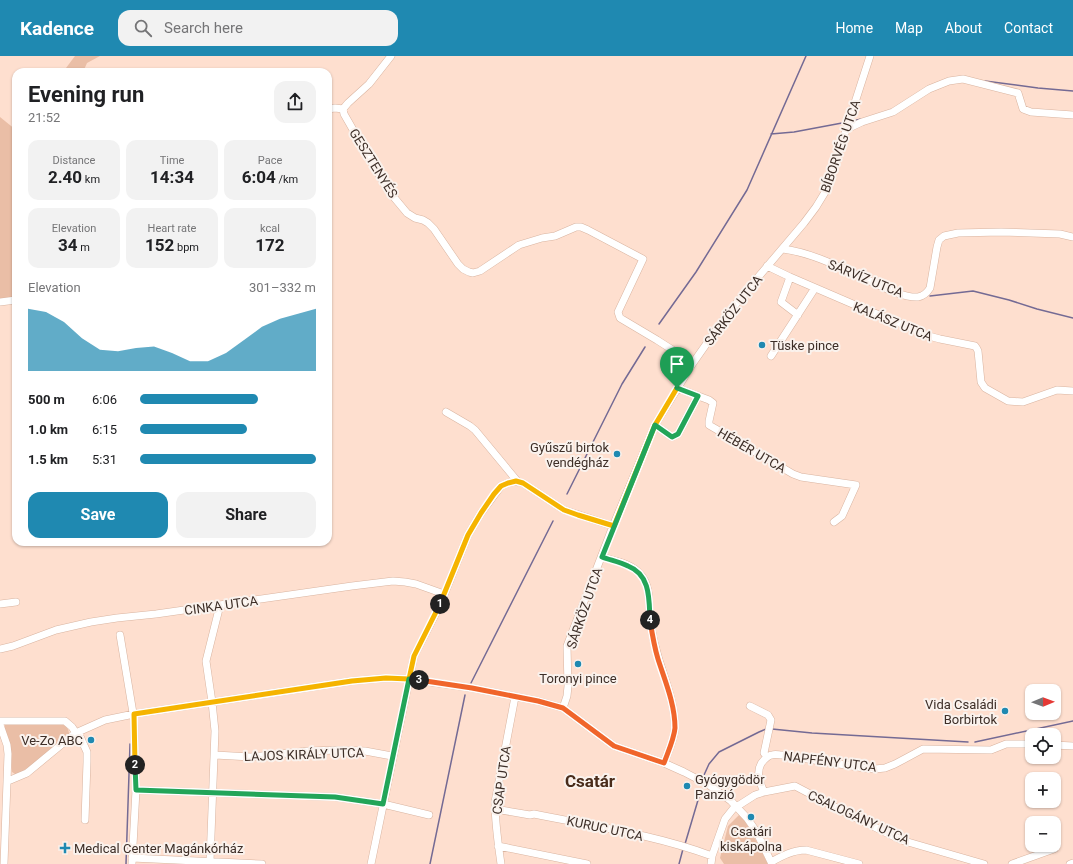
<!DOCTYPE html>
<meta charset="utf-8">
<style>
:root{--surface:#fff;--page:#f2f2f2;--text:#202124;--muted:#757577;--accent:#1f89b1}
body{margin:0;font-family:Roboto,sans-serif;background:var(--page);color:var(--text);height:100vh;display:flex;flex-direction:column;font-size:15px;white-space:nowrap}
*{box-sizing:border-box;margin:0}
p{font-size:13px;color:var(--muted)}
.icon{flex:none;width:22px;height:22px;fill:none;stroke:currentColor;stroke-width:2;stroke-linecap:round;stroke-linejoin:round}
.map{position:relative;flex:1;overflow:hidden}
.details{position:absolute;left:12px;top:12px;width:320px;height:478px;display:flex;flex-direction:column;background:var(--surface);border-radius:12px;box-shadow:0 1px 3px #0004}
.details>*{flex:none}
.needle{width:26px;rotate:89deg}
.fabs{position:absolute;left:1025px;top:628px;display:grid;gap:8px}
.fabs a{display:grid;place-items:center;width:36px;height:36px;border-radius:8px;background:var(--surface);box-shadow:0 1px 3px #0004;font-size:20px}
.pin{position:absolute;display:grid;place-items:center;width:34px;height:34px;color:#fff;margin:-41px -17px;border-radius:50% 50% 50% 0;rotate:-45deg;box-shadow:0 0 4px #0007}
.pin .icon{rotate:45deg}
.km{position:absolute;width:20px;height:20px;margin:-10px;border-radius:50%;background:#222;color:#fff;font-size:11px;line-height:20px;text-align:center}
.round{display:grid;place-items:center;flex:none;width:42px;height:42px;border-radius:12px;background:var(--page)}
.headline{display:flex;align-items:center;justify-content:space-between;height:68px;padding:0 16px}
h1{font-size:22px;font-weight:700;line-height:30px}
.stats{display:grid;grid-template-columns:repeat(3,1fr);gap:6px;height:68px;padding:4px 16px}
.stats div{display:grid;align-content:center;border-radius:10px;background:var(--page);text-align:center}
.stats b{font-size:17px;font-weight:700}
.stats small{font-size:11px;font-weight:400}
.stats p{font-size:11px}
.chart{height:112px;padding:8px 16px}
.chart p{display:flex;justify-content:space-between}
.chart svg{width:100%;height:72px;margin-top:4px;fill:var(--accent);opacity:.7}
.cta{display:flex;gap:8px;margin-top:auto;padding:8px 16px}
.cta a{flex:1;height:46px;border-radius:12px;background:var(--accent);color:#fff;font-size:16px;font-weight:700;line-height:46px;text-align:center}
.cta a+a{background:var(--page);color:var(--text)}
ul{padding:0 16px;list-style:none;font-size:13px}
li{display:grid;grid-template-columns:64px 48px 1fr;align-items:center;height:30px}
li i{height:10px;border-radius:5px;background:var(--accent)}
header{display:flex;align-items:center;gap:24px;box-sizing:border-box;height:56px;padding:0 20px;background:var(--accent);color:#fff}
header strong{font-size:19px}
nav{display:flex;gap:22px;margin-inline-start:auto;font-size:14px}
.search{width:280px;height:36px;background:var(--page);display:flex;align-items:center;gap:10px;box-sizing:border-box;padding:0 14px;border-radius:12px;color:var(--muted);font-size:15px}
.map>svg:first-child{display:block}
.green{fill:#eabea6}
.lines{fill:none;stroke-linecap:round;stroke-linejoin:round}
.stream{stroke:#746a94;stroke-width:1.5}
.minor-casing{stroke:#d9b4a0;stroke-width:8}
.minor{stroke:#fff;stroke-width:7}
.split-1-casing{stroke:#fff;stroke-width:8}
.split-2-casing{stroke:#fff;stroke-width:8}
.split-3-casing{stroke:#fff;stroke-width:8}
.split-4-casing{stroke:#fff;stroke-width:8}
.split-5-casing{stroke:#fff;stroke-width:8}
.split-1{stroke:#f5b400;stroke-width:5}
.split-2{stroke:#f5b400;stroke-width:5}
.split-3{stroke:#22a559;stroke-width:5}
.split-4{stroke:#f0652b;stroke-width:5}
.split-5{stroke:#22a559;stroke-width:5}
.poi-dot{fill:#1f89b1;stroke:#faf2ed;stroke-width:1.5}
.labels{text-anchor:middle;stroke-width:4;stroke-linejoin:round;paint-order:stroke}
.street-label{font-size:13px;fill:#3d2e27;stroke:#faf2ed}
.poi-label{font-size:13px;fill:#3d2e27;stroke:#faf2ed;text-anchor:start}
.district-label{font-size:17px;font-weight:bold;fill:#492c1b;stroke:#faf2ed}
</style>
<header>
<strong>Kadence</strong>
<div class="search"><svg class="icon" aria-label="search" viewBox="0 0 24 24"><circle cx="10" cy="10" r="6"/><path d="M15 15l6 6"/></svg>Search here</div>
<nav><a>Home</a><a>Map</a><a>About</a><a>Contact</a></nav>
</header>
<div class="map">
<svg width="1073" height="808" viewBox="0 0 1073 808">
<rect width="100%" height="100%" fill="#fedfcf"/>
<path class="green" d="M 75,0 L 100,0 L 87,7 L 83,16 L 63,16 Z
M 0,61 L 16,74 L 16,243 L 0,244 Z
M 8,667 L 60,668 C 66,669 69,672 69,679 L 35,708 L 17,718 L 15,718 L 12,716 L 11,699 L 5,673 L 5,669 Z
M 740,758 L 751,775 L 768,808 L 724,808 L 720,802 L 728,770 Z"/>
<g class="lines">
<path class="stream" d="M 985,25 L 1038,32 L 1073,35
M 853,65 L 861,63
M 771,78 L 794,76 L 842,67
M 930,240 L 973,235 L 1009,244 L 1037,253 L 1073,262
M 659,268 L 696,216 L 747,134 L 806,0
M 567,438 L 622,328 L 645,291
M 471,627 L 553,465
M 772,673 L 812,677 L 968,686
M 975,686 L 1073,665
M 704,719 L 709,708 L 719,696 L 759,676 L 766,673
M 685,788 L 701,734
M 126,808 L 130,688
M 430,808 L 465,639
M 679,808 L 683,793"/>
<defs>
<path id="minor" d="M 391,0 L 369,28 L 348,47 L 343,53 L 344,58 L 387,133 L 407,157 L 415,162 L 423,164 L 428,167 L 434,173 L 458,208 L 463,213 L 469,216 L 473,217 L 480,215 L 519,189 L 542,182 L 555,180 L 576,171 L 581,171 L 588,174 L 643,203 L 618,256 L 620,262 L 657,284 L 693,307
M 328,53 L 335,52 L 343,53
M 847,73 L 862,66 L 893,56 L 929,33 L 949,25 L 963,23 L 1018,37 L 1023,53 L 1031,56 L 1073,59
M 783,193 C 814,197 843,213 872,226 C 885,232 904,242 918,241 C 924,240 927,237 930,232 L 937,191 L 939,184 L 944,180 L 958,177 L 1001,176 L 1060,178 L 1073,181
M 767,210 L 790,221 L 862,252 L 909,271 L 925,279 L 940,283 L 975,290 L 977,293 L 978,295 L 981,326 L 985,332 L 1008,345 L 1023,346 L 1057,334 L 1073,335
M 790,221 L 781,246 L 798,259
M 0,246 L 16,244
M 771,300 L 815,232
M 677,332 L 709,344 L 713,347 L 709,365 L 709,369 L 793,418 L 801,421 L 856,429 L 842,460 L 834,466
M 446,356 L 470,370 L 475,374 L 518,426
M 655,369 L 672,381 L 678,378 L 698,340
M 602,501 C 614,505 631,507 640,518 C 652,531 648,549 650,565 C 652,578 655,591 659,604 C 666,626 675,649 675,672 C 674,684 668,696 664,707
M 0,548 L 16,546
M 120,579 L 134,663 L 136,734 L 132,808
M 0,593 L 13,590 L 56,574 L 91,566 L 117,562 L 156,558 L 352,530 L 393,525 L 405,526 L 416,528 L 444,538
M 750,650 L 768,659 L 771,664 L 764,697 L 767,701
M 563,652 L 567,640 L 568,630 L 567,590 L 613,470 L 655,369 L 693,307 L 726,260 L 748,233 L 804,167 L 816,151 L 827,133 L 870,0
M 0,665 L 65,665 L 72,671 L 76,677
M 0,669 L 7,689 L 8,698 L 4,808
M 78,676 L 87,696 L 87,706 L 85,764
M 1054,689 L 1073,690
M 215,699 L 251,701 L 308,695 L 339,694 L 365,695 L 392,700
M 8,725 L 27,717 L 73,679 L 78,676 L 105,664 L 134,658 L 352,625 L 386,622 L 409,623 L 472,632 L 538,645 L 563,652 L 614,690 L 664,707 L 684,716 L 709,729 L 731,745 L 747,762 L 756,775 L 772,808
M 136,734 L 335,741 L 383,748 L 429,759
M 764,736 C 759,725 755,713 764,704 C 767,701 769,699 772,699 C 775,698 779,699 782,699 L 864,712 L 875,713 L 885,712 L 895,708 L 923,693 L 991,694 L 1006,688 L 1032,688
M 495,753 L 530,759 L 534,758 C 593,770 656,779 712,800
M 498,790 L 587,808
M 132,802 L 262,808
M 210,805 L 215,675 L 212,646 L 206,605 L 220,549
M 771,806 C 782,800 793,794 806,794 L 859,808
M 371,808 L 414,600 L 440,549 L 468,479 L 481,457 L 501,430 L 508,427 L 516,425 L 523,427 L 564,454 L 613,470
M 501,808 C 498,787 495,767 495,746 L 515,641
M 711,808 L 712,800 L 725,763 L 733,753 L 755,739 L 764,736 L 795,730 L 852,760 L 901,784 L 984,808
M 1012,808 L 1054,793
M 1070,808 L 1073,807"/>
</defs>
<use href="#minor" class="minor-casing"/>
<use href="#minor" class="minor"/>
</g>
<g class="lines">
<defs>
<path id="split-1" d="M 440,548 L 468,479 L 481,457 L 494,438 L 501,430 L 508,427 L 516,425 L 523,427 L 564,454 L 578,459 L 614,470 L 655,369 L 677,332"/>
<path id="split-2" d="M 135,709 L 134,658 L 352,625 L 386,622 L 409,623 L 414,600 L 440,548"/>
<path id="split-3" d="M 135,709 L 136,734 L 335,741 L 383,748 L 409,623 L 419,624"/>
<path id="split-4" d="M 419,624 L 472,632 L 538,645 L 563,652 L 614,690 L 664,707 C 668,696 674,683 675,672 C 675,648 665,625 658,603 C 654,590 652,577 650,564"/>
<path id="split-5" d="M 650,564 C 649,544 651,519 628,510 C 620,506 610,504 602,501 L 655,369 L 672,381 L 678,378 L 698,340 L 677,332"/>
</defs>
<use href="#split-1" class="split-1-casing"/>
<use href="#split-2" class="split-2-casing"/>
<use href="#split-3" class="split-3-casing"/>
<use href="#split-4" class="split-4-casing"/>
<use href="#split-5" class="split-5-casing"/>
<use href="#split-1" class="split-1"/>
<use href="#split-2" class="split-2"/>
<use href="#split-3" class="split-3"/>
<use href="#split-4" class="split-4"/>
<use href="#split-5" class="split-5"/>
</g>
<g class="poi-dot">
<circle cx="762" cy="289" r="4"/>
<circle cx="617" cy="398" r="4"/>
<circle cx="578" cy="608" r="4"/>
<circle cx="1005" cy="655" r="4"/>
<circle cx="91" cy="684" r="4"/>
<circle cx="687" cy="730" r="4"/>
<circle cx="751" cy="761" r="4"/>
<path d="M63 786h4v4h4v4h-4v4h-4v-4h-4v-4h4z"/>
</g>
<g class="labels">
<g class="street-label">
<text transform="translate(840 90) rotate(-71)" y="5">BÍBORVÉG UTCA</text>
<text transform="translate(374 107) rotate(58)" y="5">GESZTENYÉS</text>
<text transform="translate(866 222) rotate(22)" y="5">SÁRVÍZ UTCA</text>
<text transform="translate(733 254) rotate(-52)" y="5">SÁRKÖZ UTCA</text>
<text transform="translate(893 265) rotate(22)" y="5">KALÁSZ UTCA</text>
<text transform="translate(752 394) rotate(30)" y="5">HÉBÉR UTCA</text>
<text transform="translate(221 549) rotate(-8)" y="5">CINKA UTCA</text>
<text transform="translate(584 552) rotate(-71)" y="5">SÁRKÖZ UTCA</text>
<text transform="translate(304 698) rotate(-2)" y="5">LAJOS KIRÁLY UTCA</text>
<text transform="translate(830 705) rotate(7)" y="5">NAPFÉNY UTCA</text>
<text transform="translate(501 724) rotate(-82)" y="5">CSAP UTCA</text>
<text transform="translate(859 761) rotate(25)" y="5">CSALOGÁNY UTCA</text>
<text transform="translate(605 772) rotate(12)" y="5">KURUC UTCA</text>
</g>
<g class="poi-label">
<text x="770" y="294">Tüske pince</text>
<text x="609" y="396" text-anchor="end">Gyűszű birtok<tspan x="609" dy="15">vendégház</tspan></text>
<text x="578" y="627" text-anchor="middle">Toronyi pince</text>
<text x="997" y="653" text-anchor="end">Vida Családi<tspan x="997" dy="15">Borbirtok</tspan></text>
<text x="83" y="689" text-anchor="end">Ve-Zo ABC</text>
<text x="695" y="728">Gyógygödör<tspan x="695" dy="15">Panzió</tspan></text>
<text x="751" y="780" text-anchor="middle">Csatári<tspan x="751" dy="15">kiskápolna</tspan></text>
<text x="74" y="797">Medical Center Magánkórház</text>
</g>
<g class="district-label">
<text x="590" y="731">Csatár</text>
</g>
</g>
</svg>
<div class="fabs">
<a><svg class="needle" viewBox="-14 -14 28 28"><path d="M0-13l5 13h-10z" fill="#e53935"/><path d="M0 13l5-13h-10z" fill="#757577"/></svg></a>
<a><svg class="icon" aria-label="locate" viewBox="0 0 24 24"><circle cx="12" cy="12" r="6"/><path d="M12 2v4M12 18v4M2 12h4M18 12h4"/></svg></a>
<a>+</a>
<a>−</a>
</div>
<div class="pin" style="left:677px;top:332px;background:#1e9e55"><svg class="icon" aria-label="arrive" viewBox="0 0 24 24"><path d="M6 21V4h12l-3 4 3 4H6"/></svg></div>
<b class="km" style="left:440px;top:548px">1</b>
<b class="km" style="left:135px;top:709px">2</b>
<b class="km" style="left:419px;top:624px">3</b>
<b class="km" style="left:650px;top:564px">4</b>
<section class="details">
<div class="headline"><div><h1>Evening run</h1><p>21:52</p></div><a class="round"><svg class="icon" aria-label="share" viewBox="0 0 24 24"><path d="M12 15V3M7 8l5-5 5 5M5 13v7h14v-7"/></svg></a></div>
<div class="stats">
<div><p>Distance</p><b>2.40<small> km</small></b></div>
<div><p>Time</p><b>14:34</b></div>
<div><p>Pace</p><b>6:04<small> /km</small></b></div>
</div>
<div class="stats">
<div><p>Elevation</p><b>34<small> m</small></b></div>
<div><p>Heart rate</p><b>152<small> bpm</small></b></div>
<div><p>kcal</p><b>172</b></div>
</div>
<div class="chart"><p><span>Elevation</span>301–332 m</p>
<svg viewBox="0 0 160 44" preserveAspectRatio="none"><path d="M0 44V6L10 8L20 14L30 24L40 31L50 32L60 30L70 29L80 33L90 38L100 38L110 33L120 25L130 17L140 12L150 9L160 6V44z"/></svg>
</div>
<ul>
<li><b>500 m</b>6:06<i style="width:67%"></i></li>
<li><b>1.0 km</b>6:15<i style="width:61%"></i></li>
<li><b>1.5 km</b>5:31<i style="width:100%"></i></li>
</ul>
<div class="cta"><a>Save</a><a>Share</a></div>
</section>
</div>
